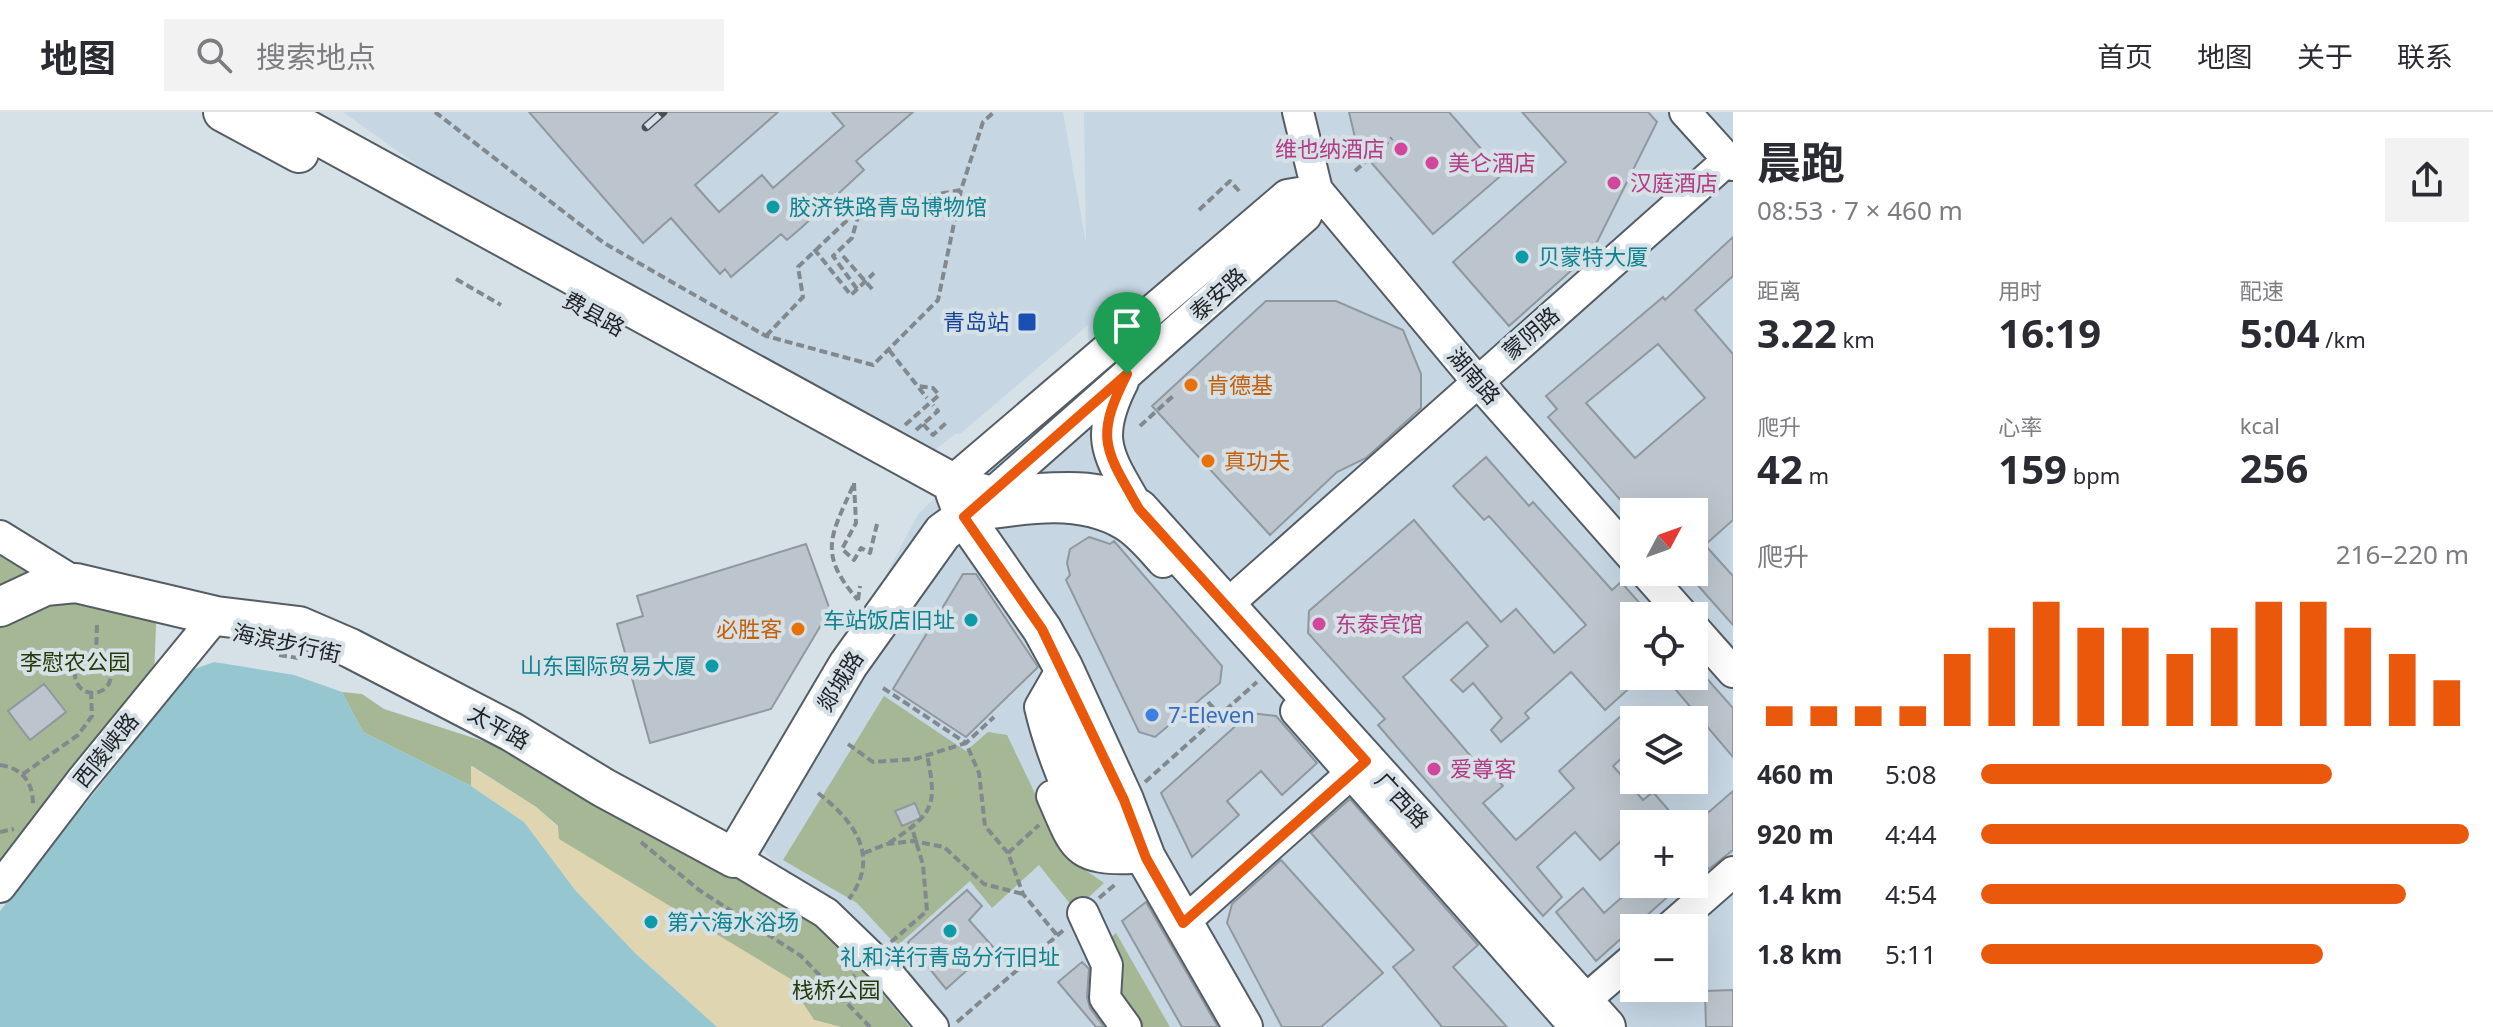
<!DOCTYPE html>
<html lang="zh">
<meta charset="utf-8">
<style>
:root{--surface:#fff;--page:#f2f2f3;--text:#2b2b33;--muted:#7c7c81;--line:#e1e1e2;--accent:#ea580c}
body{margin:0;font-family:"Noto Sans","Noto Sans SC",sans-serif;background:var(--page);color:var(--text);height:100vh;display:flex;flex-direction:column;font-size:30px;white-space:nowrap}
*{box-sizing:border-box;margin:0}
p{font-size:26px;color:var(--muted)}
.icon{flex:none;width:44px;height:44px;fill:none;stroke:currentColor;stroke-width:2;stroke-linecap:round;stroke-linejoin:round}
.map{position:relative;flex:1;overflow:hidden}
.sheet{display:flex;flex-direction:column;background:var(--surface);width:760px}
.sheet>*{flex:none}
.needle{width:52px;rotate:49deg}
.fabs{position:absolute;left:1620px;top:386px;display:grid;gap:16px}
.fabs a{display:grid;place-items:center;width:88px;height:88px;border-radius:0px;background:var(--surface);box-shadow:0 8px 32px #0002;font-size:40px}
.pin{position:absolute;display:grid;place-items:center;width:68px;height:68px;color:#fff;margin:-82px -34px;border-radius:50% 50% 50% 0;rotate:-45deg;box-shadow:0 0 8px #0007}
.pin .icon{rotate:45deg}
.round{display:grid;place-items:center;flex:none;width:84px;height:84px;border-radius:0px;background:var(--page)}
.overview{display:flex;align-items:center;justify-content:space-between;height:136px;padding:0 24px}
h1{font-size:44px;font-weight:700;line-height:60px}
.metrics{display:grid;grid-template-columns:repeat(3,1fr);gap:12px;height:136px;padding:8px 24px}
.metrics div{display:grid;align-content:center}
.metrics b{font-size:40px;font-weight:700}
.metrics small{font-size:22px;font-weight:400}
.metrics p{font-size:22px}
.chart{height:224px;padding:16px 24px}
.chart p{display:flex;justify-content:space-between}
.chart svg{width:100%;height:144px;margin-top:8px;stroke:var(--accent);stroke-width:6}
ul{padding:0 24px;list-style:none;font-size:26px}
li{display:grid;grid-template-columns:128px 96px 1fr;align-items:center;height:60px}
li i{height:20px;border-radius:10px;background:var(--accent)}
header{display:flex;align-items:center;gap:48px;box-sizing:border-box;height:112px;padding:0 40px;background:var(--surface);border-bottom:2px solid var(--line)}
header strong{font-size:38px}
nav{display:flex;gap:44px;margin-inline-start:auto;font-size:28px}
.search{width:560px;height:72px;background:var(--page);display:flex;align-items:center;gap:20px;box-sizing:border-box;padding:0 28px;border-radius:0px;color:var(--muted);font-size:30px}
main{display:flex;flex:1;min-height:0}
.map>svg:first-child{display:block}
.built{fill:#c6d6e3;fill-rule:evenodd}
.green{fill:#a5b795}
.sand{fill:#dfd5b0}
.water{fill:#96c6d0}
.building{fill:#bcc5cd;stroke:#8f989f;stroke-width:2;fill-rule:evenodd}
.lines{fill:none;stroke-linecap:round;stroke-linejoin:round}
.minor-casing{stroke:#555d64;stroke-width:34}
.major-casing{stroke:#555d64;stroke-width:42}
.path{stroke:#82898e;stroke-width:4;stroke-dasharray:8 4;stroke-linecap:butt}
.minor{stroke:#fff;stroke-width:30}
.major{stroke:#fff;stroke-width:38}
.rail-casing{stroke:#4b5054;stroke-width:9}
.rail{stroke:#d6e0e7;stroke-width:6;stroke-dasharray:18;stroke-linecap:butt}
.route-casing{stroke:#fff;stroke-width:16}
.route{stroke:#ea580c;stroke-width:10}
.hotel-dot{fill:#d1479c;stroke:#d6e0e7;stroke-width:3}
.culture-dot{fill:#0f9aa8;stroke:#d6e0e7;stroke-width:3}
.transit-dot{fill:#1a4fb4;stroke:#d6e0e7;stroke-width:3}
.food-dot{fill:#e8710a;stroke:#d6e0e7;stroke-width:3}
.shop-dot{fill:#3f7fe0;stroke:#d6e0e7;stroke-width:3}
.labels{text-anchor:middle;stroke-width:8;stroke-linejoin:round;paint-order:stroke}
.hotel-label{font-size:22px;fill:#b23c85;stroke:#d6e0e7;text-anchor:start}
.culture-label{font-size:22px;fill:#0d838f;stroke:#d6e0e7;text-anchor:start}
.street-label{font-size:22px;fill:#212427;stroke:#d6e0e7}
.transit-label{font-size:22px;fill:#164399;stroke:#d6e0e7;text-anchor:end}
.food-label{font-size:22px;fill:#c56008;stroke:#d6e0e7;text-anchor:start}
.park-label{font-size:22px;fill:#243b05;stroke:#d6e0e7}
.shop-label{font-size:22px;fill:#366cbe;stroke:#d6e0e7;text-anchor:start}
</style>
<header>
<strong>地图</strong>
<div class="search"><svg class="icon" aria-label="search" viewBox="0 0 24 24"><circle cx="10" cy="10" r="6"/><path d="M15 15l6 6"/></svg>搜索地点</div>
<nav><a>首页</a><a>地图</a><a>关于</a><a>联系</a></nav>
</header>
<main>
<div class="map">
<svg width="1733" height="915" viewBox="0 0 1733 915">
<rect width="100%" height="100%" fill="#d6e0e7"/>
<path class="built" d="M 343,0 L 1063,0 L 1086,132 L 1084,0 L 1733,0 L 1733,915 L 905,915 L 751,722 L 918,402 L 1089,244 L 1088,213 L 960,322 L 955,322 L 935,338 L 925,339 L 659,193 L 424,58 ZM 1634,400 L 1694,400 L 1694,460 L 1634,460 ZM 1634,504 L 1694,504 L 1694,564 L 1634,564 ZM 1634,608 L 1694,608 L 1694,668 L 1634,668 ZM 1634,712 L 1694,712 L 1694,772 L 1634,772 ZM 1634,816 L 1694,816 L 1694,876 L 1634,876 Z"/>
<path class="green" d="M 0,442 L 37,465 L 157,490 L 154,564 L 0,754 Z
M 342,580 L 362,582 L 384,597 L 526,643 L 627,704 L 809,807 L 860,855 L 910,915 L 841,915 L 814,908 L 802,890 L 558,727 L 558,714 L 536,695 L 472,654 L 471,674 L 363,620 Z
M 884,584 L 966,639 L 988,620 L 1007,623 L 1065,744 L 1104,771 L 1075,798 L 1039,753 L 992,796 L 970,769 L 897,834 L 857,791 L 783,748 Z
M 1116,821 L 1170,915 L 1124,915 L 1106,871 L 1085,847 Z"/>
<path class="sand" d="M 471,654 L 536,695 L 558,715 L 559,727 L 799,872 L 802,890 L 814,908 L 841,915 L 717,915 L 636,842 L 575,778 L 524,710 L 471,674 Z"/>
<path class="water" d="M 214,550 L 294,563 L 342,580 L 363,620 L 471,674 L 524,710 L 575,778 L 636,842 L 717,915 L 0,915 L 0,799 L 192,558 Z"/>
<path class="building" d="M 529,0 L 778,0 L 695,73 L 719,100 L 762,63 L 773,76 L 844,14 L 832,0 L 913,0 L 856,49 L 864,58 L 801,116 L 787,128 L 781,122 L 731,165 L 725,157 L 720,162 L 671,106 L 643,131 Z
M 1349,0 L 1449,0 L 1503,62 L 1433,122 L 1357,34 Z
M 1522,0 L 1648,0 L 1657,10 L 1592,140 L 1509,214 L 1453,150 L 1566,50 Z
M 1733,125 L 1733,164 L 1695,198 L 1733,242 L 1733,408 L 1705,433 L 1733,464 L 1733,513 L 1694,469 L 1694,400 L 1631,400 L 1548,305 L 1557,297 L 1546,284 L 1663,185 L 1665,188 ZM 1658,232 L 1705,286 L 1635,346 L 1586,291 Z
M 1266,189 L 1336,189 L 1403,218 L 1421,262 L 1421,296 L 1366,346 L 1337,360 L 1270,423 L 1152,294 Z
M 1486,345 L 1529,394 L 1533,390 L 1612,478 L 1621,470 L 1651,504 L 1634,504 L 1634,572 L 1605,598 L 1571,560 L 1525,601 L 1529,606 L 1501,630 L 1491,618 L 1502,606 L 1473,571 L 1463,580 L 1451,568 L 1488,534 L 1467,510 L 1403,565 L 1480,655 L 1483,652 L 1503,674 L 1483,691 L 1516,728 L 1574,676 L 1559,659 L 1621,604 L 1634,618 L 1634,635 L 1613,654 L 1643,688 L 1653,680 L 1672,702 L 1659,712 L 1634,712 L 1634,745 L 1620,730 L 1600,748 L 1575,720 L 1537,755 L 1562,785 L 1543,804 L 1378,613 L 1385,607 L 1308,521 L 1309,499 L 1414,408 L 1501,510 L 1516,497 L 1554,541 L 1586,513 L 1489,404 L 1484,408 L 1453,374 Z
M 1089,425 L 1110,432 L 1114,429 L 1222,554 L 1220,571 L 1155,625 L 1139,620 L 1066,468 L 1070,463 L 1067,451 L 1070,437 Z
M 806,432 L 830,498 L 771,597 L 650,631 L 617,512 L 643,504 L 637,484 Z
M 963,462 L 976,462 L 1038,555 L 966,625 L 893,577 Z
M 1694,552 L 1733,596 L 1733,645 L 1664,564 L 1694,564 Z
M 44,572 L 66,600 L 30,628 L 8,599 Z
M 1250,601 L 1276,604 L 1317,651 L 1282,683 L 1261,659 L 1227,689 L 1239,703 L 1192,745 L 1161,681 Z
M 1733,679 L 1733,738 L 1709,757 L 1694,741 L 1694,713 Z
M 1350,687 L 1478,833 L 1453,855 L 1507,915 L 1442,915 L 1393,855 L 1414,838 L 1311,721 Z
M 915,691 L 921,706 L 902,714 L 895,699 Z
M 1281,748 L 1383,861 L 1321,915 L 1282,915 L 1227,811 L 1232,792 Z
M 1637,772 L 1682,772 L 1596,849 L 1556,800 L 1583,776 L 1604,801 Z
M 967,778 L 982,794 L 969,808 L 993,835 L 946,877 L 908,830 Z
M 1146,790 L 1218,915 L 1182,915 L 1122,809 Z
M 1082,850 L 1089,857 L 1087,885 L 1090,896 L 1104,915 L 1096,915 L 1058,870 Z
M 1733,878 L 1733,915 L 1706,915 L 1705,879 Z"/>
<g class="lines">
<defs>
<path id="minor" d="M 1685,0 L 1733,53
M 1317,78 L 1477,269 L 1634,447
M 1123,270 C 1093,329 1109,344 1139,397
M 951,370 L 1287,83 L 1317,78
M 981,391 L 1306,104 L 1317,78 L 1298,0
M 964,405 C 1015,398 1075,384 1123,412 C 1139,421 1151,437 1163,450
M 0,424 L 76,471
M 1645,460 L 1684,504
M 1228,492 L 1728,48
M 1694,516 L 1733,560
M 1063,555 L 1040,595 C 1047,626 1072,701 1095,721 C 1109,732 1130,739 1146,746
M 1055,573 C 1075,631 1094,691 1136,736
M 1296,599 L 1575,915
M 1052,684 C 1075,734 1072,748 1132,746
M 734,746 L 826,801 L 887,860 L 933,915
M 0,775 L 81,669 L 216,504
M 1083,801 L 1107,853 L 1105,886 L 1126,915
M 1183,811 L 1364,650
M 1669,816 L 1733,760
M 1569,902 L 1634,846"/>
<path id="major" d="M 223,0 L 299,41
M 275,0 L 951,370 C 964,375 980,383 993,383 C 1044,384 1090,369 1139,397 L 1606,915
M 955,380 L 964,405 L 1042,517 L 1063,555 L 1124,688 L 1146,746 L 1243,915
M 0,495 L 45,474 L 76,471 L 216,504 L 299,514 L 350,536 L 512,620 L 604,676 L 734,746 L 848,553 L 943,420 L 964,405"/>
</defs>
<use href="#minor" class="minor-casing"/>
<use href="#major" class="major-casing"/>
<path class="path" d="M 435,0 L 604,131 L 766,224 L 873,253 L 938,188 L 961,78 L 983,10 L 994,0
M 1355,59 L 1392,26
M 1199,98 L 1230,69 L 1241,81
M 814,137 L 851,183 L 874,161
M 843,144 L 873,178
M 456,167 L 501,193
M 857,177 L 833,144 L 852,126 L 860,97
M 766,224 L 803,185 L 798,155 L 860,96 L 961,78
M 889,238 L 927,286
M 923,312 L 933,323 L 946,311
M 905,313 L 939,283 L 933,276 L 918,274
M 1140,314 L 1173,284
M 916,318 L 938,299 L 933,293
M 854,371 L 856,411 L 842,437 L 854,448 L 861,436 L 870,441 L 877,412
M 853,374 C 830,425 818,442 858,488
M 858,488 L 860,474
M 279,543 L 298,546
M75 563a18 18 0 1 1 36 0a18 18 0 1 1-36 0Z
M 96,545 L 97,513
M 883,576 L 966,631 L 994,605
M 1208,590 L 1220,603
M 848,632 L 873,650 L 915,647 L 966,631 L 979,661 L 985,714 L 1008,741 L 1023,782 L 1057,823
M 0,653 C 22,656 33,670 33,692
M 23,662 L 78,623 L 92,604 L 91,581
M 1145,670 L 1257,570
M 818,681 C 854,709 881,744 849,787
M 0,720 L 14,717
M 641,730 L 699,778 L 801,844 L 870,915
M 889,731 C 933,702 938,695 927,643
M 864,741 L 887,732 L 913,729 L 944,735 L 984,772 L 1023,782
M 1008,741 L 1039,713
M 1099,786 L 1117,771
M 761,816 L 772,796
M 891,830 L 927,799 L 923,753 L 912,716
M 835,879 L 855,863
M 957,910 L 1066,816"/>
<use href="#minor" class="minor"/>
<use href="#major" class="major"/>
<defs>
<path id="rail" d="M 646,15 L 663,0"/>
</defs>
<use href="#rail" class="rail-casing"/>
<use href="#rail" class="rail"/>
</g>
<g class="lines">
<defs>
<path id="route" d="M 1127,262 C 1094,327 1105,337 1139,397 L 1366,649 L 1183,811 L 1146,746 L 1124,688 L 1042,517 L 964,405 Z"/>
</defs>
<use href="#route" class="route-casing"/>
<use href="#route" class="route"/>
</g>
<g class="hotel-dot">
<circle cx="1401" cy="37" r="8"/>
<circle cx="1432" cy="51" r="8"/>
<circle cx="1614" cy="71" r="8"/>
<circle cx="1319" cy="512" r="8"/>
<circle cx="1434" cy="657" r="8"/>
</g>
<g class="culture-dot">
<circle cx="773" cy="95" r="8"/>
<circle cx="1522" cy="145" r="8"/>
<circle cx="971" cy="508" r="8"/>
<circle cx="712" cy="554" r="8"/>
<circle cx="651" cy="810" r="8"/>
<circle cx="950" cy="819" r="8"/>
</g>
<rect class="transit-dot" x="1017" y="200" width="20" height="20" rx="4"/>
<g class="food-dot">
<circle cx="1191" cy="273" r="8"/>
<circle cx="1208" cy="349" r="8"/>
<circle cx="798" cy="517" r="8"/>
</g>
<circle class="shop-dot" cx="1152" cy="603" r="8"/>
<g class="labels">
<g class="hotel-label">
<text x="1385" y="45" text-anchor="end">维也纳酒店</text>
<text x="1448" y="59">美仑酒店</text>
<text x="1630" y="79">汉庭酒店</text>
<text x="1335" y="520">东泰宾馆</text>
<text x="1450" y="665">爱尊客</text>
</g>
<g class="culture-label">
<text x="789" y="103">胶济铁路青岛博物馆</text>
<text x="1538" y="153">贝蒙特大厦</text>
<text x="955" y="516" text-anchor="end">车站饭店旧址</text>
<text x="696" y="562" text-anchor="end">山东国际贸易大厦</text>
<text x="667" y="818">第六海水浴场</text>
<text x="950" y="853" text-anchor="middle">礼和洋行青岛分行旧址</text>
</g>
<g class="street-label">
<text transform="translate(1218 182) rotate(-42)" y="8">泰安路</text>
<text transform="translate(594 202) rotate(29)" y="8">费县路</text>
<text transform="translate(1531 221) rotate(-41)" y="8">蒙阴路</text>
<text transform="translate(1474 264) rotate(49)" y="8">湖南路</text>
<text transform="translate(287 531) rotate(12)" y="8">海滨步行街</text>
<text transform="translate(840 569) rotate(-58)" y="8">郯城路</text>
<text transform="translate(499 615) rotate(29)" y="8">太平路</text>
<text transform="translate(106 638) rotate(-51)" y="8">西陵峡路</text>
<text transform="translate(1402 688) rotate(47)" y="8">广西路</text>
</g>
<g class="transit-label">
<text x="1009" y="218">青岛站</text>
</g>
<g class="food-label">
<text x="1207" y="281">肯德基</text>
<text x="1224" y="357">真功夫</text>
<text x="782" y="525" text-anchor="end">必胜客</text>
</g>
<g class="park-label">
<text x="75" y="558">李慰农公园</text>
<text x="836" y="886">栈桥公园</text>
</g>
<g class="shop-label">
<text x="1168" y="611">7-Eleven</text>
</g>
</g>
</svg>
<div class="fabs">
<a><svg class="needle" viewBox="-14 -14 28 28"><path d="M0-13l5 13h-10z" fill="#e53935"/><path d="M0 13l5-13h-10z" fill="#7c7c81"/></svg></a>
<a><svg class="icon" aria-label="locate" viewBox="0 0 24 24"><circle cx="12" cy="12" r="6"/><path d="M12 2v4M12 18v4M2 12h4M18 12h4"/></svg></a>
<a><svg class="icon" aria-label="layers" viewBox="0 0 24 24"><path d="M12 4l9 5-9 5-9-5zM3 14l9 5 9-5"/></svg></a>
<a>+</a>
<a>−</a>
</div>
<div class="pin" style="left:1127px;top:262px;background:#1e9e55"><svg class="icon" aria-label="arrive" viewBox="0 0 24 24"><path d="M6 21V4h12l-3 4 3 4H6"/></svg></div>
</div>
<section class="sheet">
<div class="overview"><div><h1>晨跑</h1><p>08:53 · 7 × 460 m</p></div><a class="round"><svg class="icon" aria-label="share" viewBox="0 0 24 24"><path d="M12 15V3M7 8l5-5 5 5M5 13v7h14v-7"/></svg></a></div>
<div class="metrics">
<div><p>距离</p><b>3.22<small> km</small></b></div>
<div><p>用时</p><b>16:19</b></div>
<div><p>配速</p><b>5:04<small> /km</small></b></div>
</div>
<div class="metrics">
<div><p>爬升</p><b>42<small> m</small></b></div>
<div><p>心率</p><b>159<small> bpm</small></b></div>
<div><p>kcal</p><b>256</b></div>
</div>
<div class="chart"><p><span>爬升</span>216–220 m</p>
<svg viewBox="0 0 160 44" preserveAspectRatio="none"><path d="M5 44V38M15 44V38M25 44V38M35 44V38M45 44V22M55 44V14M65 44V6M75 44V14M85 44V14M95 44V22M105 44V14M115 44V6M125 44V6M135 44V14M145 44V22M155 44V30"/></svg>
</div>
<ul>
<li><b>460 m</b>5:08<i style="width:72%"></i></li>
<li><b>920 m</b>4:44<i style="width:100%"></i></li>
<li><b>1.4 km</b>4:54<i style="width:87%"></i></li>
<li><b>1.8 km</b>5:11<i style="width:70%"></i></li>
</ul>
</section>
</main>
